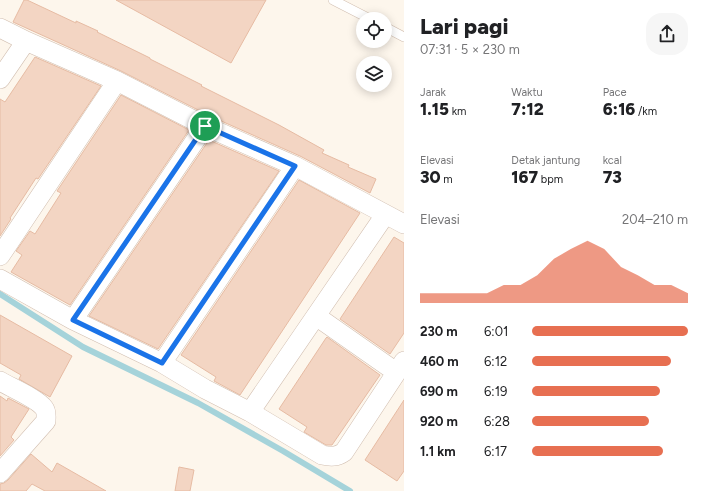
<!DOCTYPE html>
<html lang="id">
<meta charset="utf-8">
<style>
:root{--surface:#fff;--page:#f6f6f6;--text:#202124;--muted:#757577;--accent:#e76f51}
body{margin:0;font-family:Figtree,sans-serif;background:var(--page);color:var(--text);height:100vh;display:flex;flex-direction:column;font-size:15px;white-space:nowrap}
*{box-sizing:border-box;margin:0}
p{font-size:13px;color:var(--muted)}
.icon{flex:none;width:22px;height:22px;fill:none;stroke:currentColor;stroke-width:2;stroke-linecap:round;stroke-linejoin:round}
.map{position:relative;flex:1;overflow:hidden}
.sheet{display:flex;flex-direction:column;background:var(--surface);width:300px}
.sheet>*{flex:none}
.tools{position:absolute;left:356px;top:12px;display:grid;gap:8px}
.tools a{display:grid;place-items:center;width:36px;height:36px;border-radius:50%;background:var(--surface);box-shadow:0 2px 10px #0003;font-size:20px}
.pin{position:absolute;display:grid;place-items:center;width:34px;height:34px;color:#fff;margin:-17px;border:2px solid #fff;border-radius:50%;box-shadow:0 1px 4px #0007}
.round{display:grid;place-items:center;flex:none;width:42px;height:42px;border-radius:16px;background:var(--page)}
.overview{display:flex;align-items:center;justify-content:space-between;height:68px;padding:0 16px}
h1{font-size:22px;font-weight:800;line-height:30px}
.figures{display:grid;grid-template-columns:repeat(3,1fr);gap:6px;height:68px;padding:4px 16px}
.figures div{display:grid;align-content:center}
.figures b{font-size:17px;font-weight:800}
.figures small{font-size:11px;font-weight:400}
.figures p{font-size:11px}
.chart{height:112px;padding:8px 16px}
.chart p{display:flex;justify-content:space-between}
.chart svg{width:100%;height:72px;margin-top:4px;fill:var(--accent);opacity:.7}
ul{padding:0 16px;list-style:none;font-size:13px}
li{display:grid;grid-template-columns:64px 48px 1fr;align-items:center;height:30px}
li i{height:10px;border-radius:5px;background:var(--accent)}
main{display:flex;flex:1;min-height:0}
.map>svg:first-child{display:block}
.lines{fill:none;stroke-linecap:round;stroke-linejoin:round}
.stream{stroke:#a5d3da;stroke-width:6}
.building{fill:#f3d5c3;stroke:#e6bba3}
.service-casing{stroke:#d1beb0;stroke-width:10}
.minor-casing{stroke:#d1beb0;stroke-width:20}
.service{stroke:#fff;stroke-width:9}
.minor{stroke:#fff;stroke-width:19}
.route-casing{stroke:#fff;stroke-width:8}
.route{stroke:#1a73e8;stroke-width:5}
</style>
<main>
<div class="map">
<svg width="404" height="491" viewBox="0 0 404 491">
<rect width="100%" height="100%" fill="#fdf6ec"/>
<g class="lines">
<path class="stream" d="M 0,294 L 83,347 L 198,403 L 283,451 L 350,491"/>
</g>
<path class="building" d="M 24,0 L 27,0 L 76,23 L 76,21 L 98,31 L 97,32 L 150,58 L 150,59 L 202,85 L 201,86 L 279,125 L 324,150 L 322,153 L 349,165 L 348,167 L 376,179 L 370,193 L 300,156 L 210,116 L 121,71 L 13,22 Z
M 116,0 L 266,0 L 231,63 Z
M 35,57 L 101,86 L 38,179 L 36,178 L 10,218 L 11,219 L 0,236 L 0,99 L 5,102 Z
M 121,95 L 189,130 L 70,305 L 11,272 L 22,255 L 16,251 L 30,231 L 35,234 L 61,193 L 57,191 Z
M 209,140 L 279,171 L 158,349 L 89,316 Z
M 299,180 L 360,213 L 240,395 L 214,381 L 216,377 L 181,355 Z
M 394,237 L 404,243 L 404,333 L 390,354 L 340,319 Z
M 0,315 L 72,356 L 50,397 L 19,379 L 21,375 L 0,363 Z
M 327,337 L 380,375 L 332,445 L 326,445 L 304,432 L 307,427 L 279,409 L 326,338 Z
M 0,396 L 7,401 L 8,398 L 29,409 L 11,437 L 14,440 L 0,456 Z
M 404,400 L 404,471 L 397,481 L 365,460 Z
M 31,454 L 52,472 L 57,463 L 106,491 L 45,491 L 32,484 L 26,491 L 0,491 L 0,484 L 4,483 L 8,480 Z
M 179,467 L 194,470 L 190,491 L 175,491 Z"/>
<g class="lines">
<defs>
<path id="service" d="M 333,0 L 370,19
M 385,27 L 404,37"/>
<path id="minor" d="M 0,28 L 26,41
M 0,79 L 26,41 L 117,81 L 205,126 L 295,166 L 404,224
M 0,256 L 117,81
M 0,279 L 73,320 L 162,363 L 205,389 L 250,412 L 322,455 C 331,457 337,457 344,452 L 404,361
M 316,316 L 396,372
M 73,320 L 205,126
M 162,363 L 295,166
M 0,381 C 10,387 38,399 44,408 C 47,412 46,416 46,421 L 0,473
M 250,412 L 385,215"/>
</defs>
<use href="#service" class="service-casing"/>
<use href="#minor" class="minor-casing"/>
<use href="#service" class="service"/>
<use href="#minor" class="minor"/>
</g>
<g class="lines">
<defs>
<path id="route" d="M 205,126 L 295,166 L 162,363 L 73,320 Z"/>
</defs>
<use href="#route" class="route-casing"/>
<use href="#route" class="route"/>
</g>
</svg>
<div class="tools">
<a><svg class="icon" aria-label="locate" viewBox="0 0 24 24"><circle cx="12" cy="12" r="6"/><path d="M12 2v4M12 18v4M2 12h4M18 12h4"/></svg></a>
<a><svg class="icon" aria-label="layers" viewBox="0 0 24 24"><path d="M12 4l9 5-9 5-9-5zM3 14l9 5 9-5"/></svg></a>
</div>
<div class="pin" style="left:205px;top:126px;background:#1e9e55"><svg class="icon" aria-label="arrive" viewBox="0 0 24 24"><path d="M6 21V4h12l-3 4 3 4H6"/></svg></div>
</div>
<section class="sheet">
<div class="overview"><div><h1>Lari pagi</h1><p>07:31 · 5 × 230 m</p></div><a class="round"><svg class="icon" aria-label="share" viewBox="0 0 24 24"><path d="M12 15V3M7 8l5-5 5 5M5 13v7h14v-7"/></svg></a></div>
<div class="figures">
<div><p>Jarak</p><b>1.15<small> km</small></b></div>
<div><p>Waktu</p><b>7:12</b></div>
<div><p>Pace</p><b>6:16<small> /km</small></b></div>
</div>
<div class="figures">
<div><p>Elevasi</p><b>30<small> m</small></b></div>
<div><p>Detak jantung</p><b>167<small> bpm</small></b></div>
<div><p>kcal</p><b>73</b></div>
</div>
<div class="chart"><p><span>Elevasi</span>204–210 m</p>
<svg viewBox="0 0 160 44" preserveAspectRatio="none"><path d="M0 44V38L10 38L20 38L30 38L40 38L50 33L60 33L70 27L80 17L90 11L100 6L110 11L120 22L130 27L140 33L150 33L160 38V44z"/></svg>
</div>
<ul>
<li><b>230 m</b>6:01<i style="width:100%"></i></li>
<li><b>460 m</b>6:12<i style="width:89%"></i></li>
<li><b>690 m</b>6:19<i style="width:82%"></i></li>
<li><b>920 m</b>6:28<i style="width:75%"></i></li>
<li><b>1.1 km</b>6:17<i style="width:84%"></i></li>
</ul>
</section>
</main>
